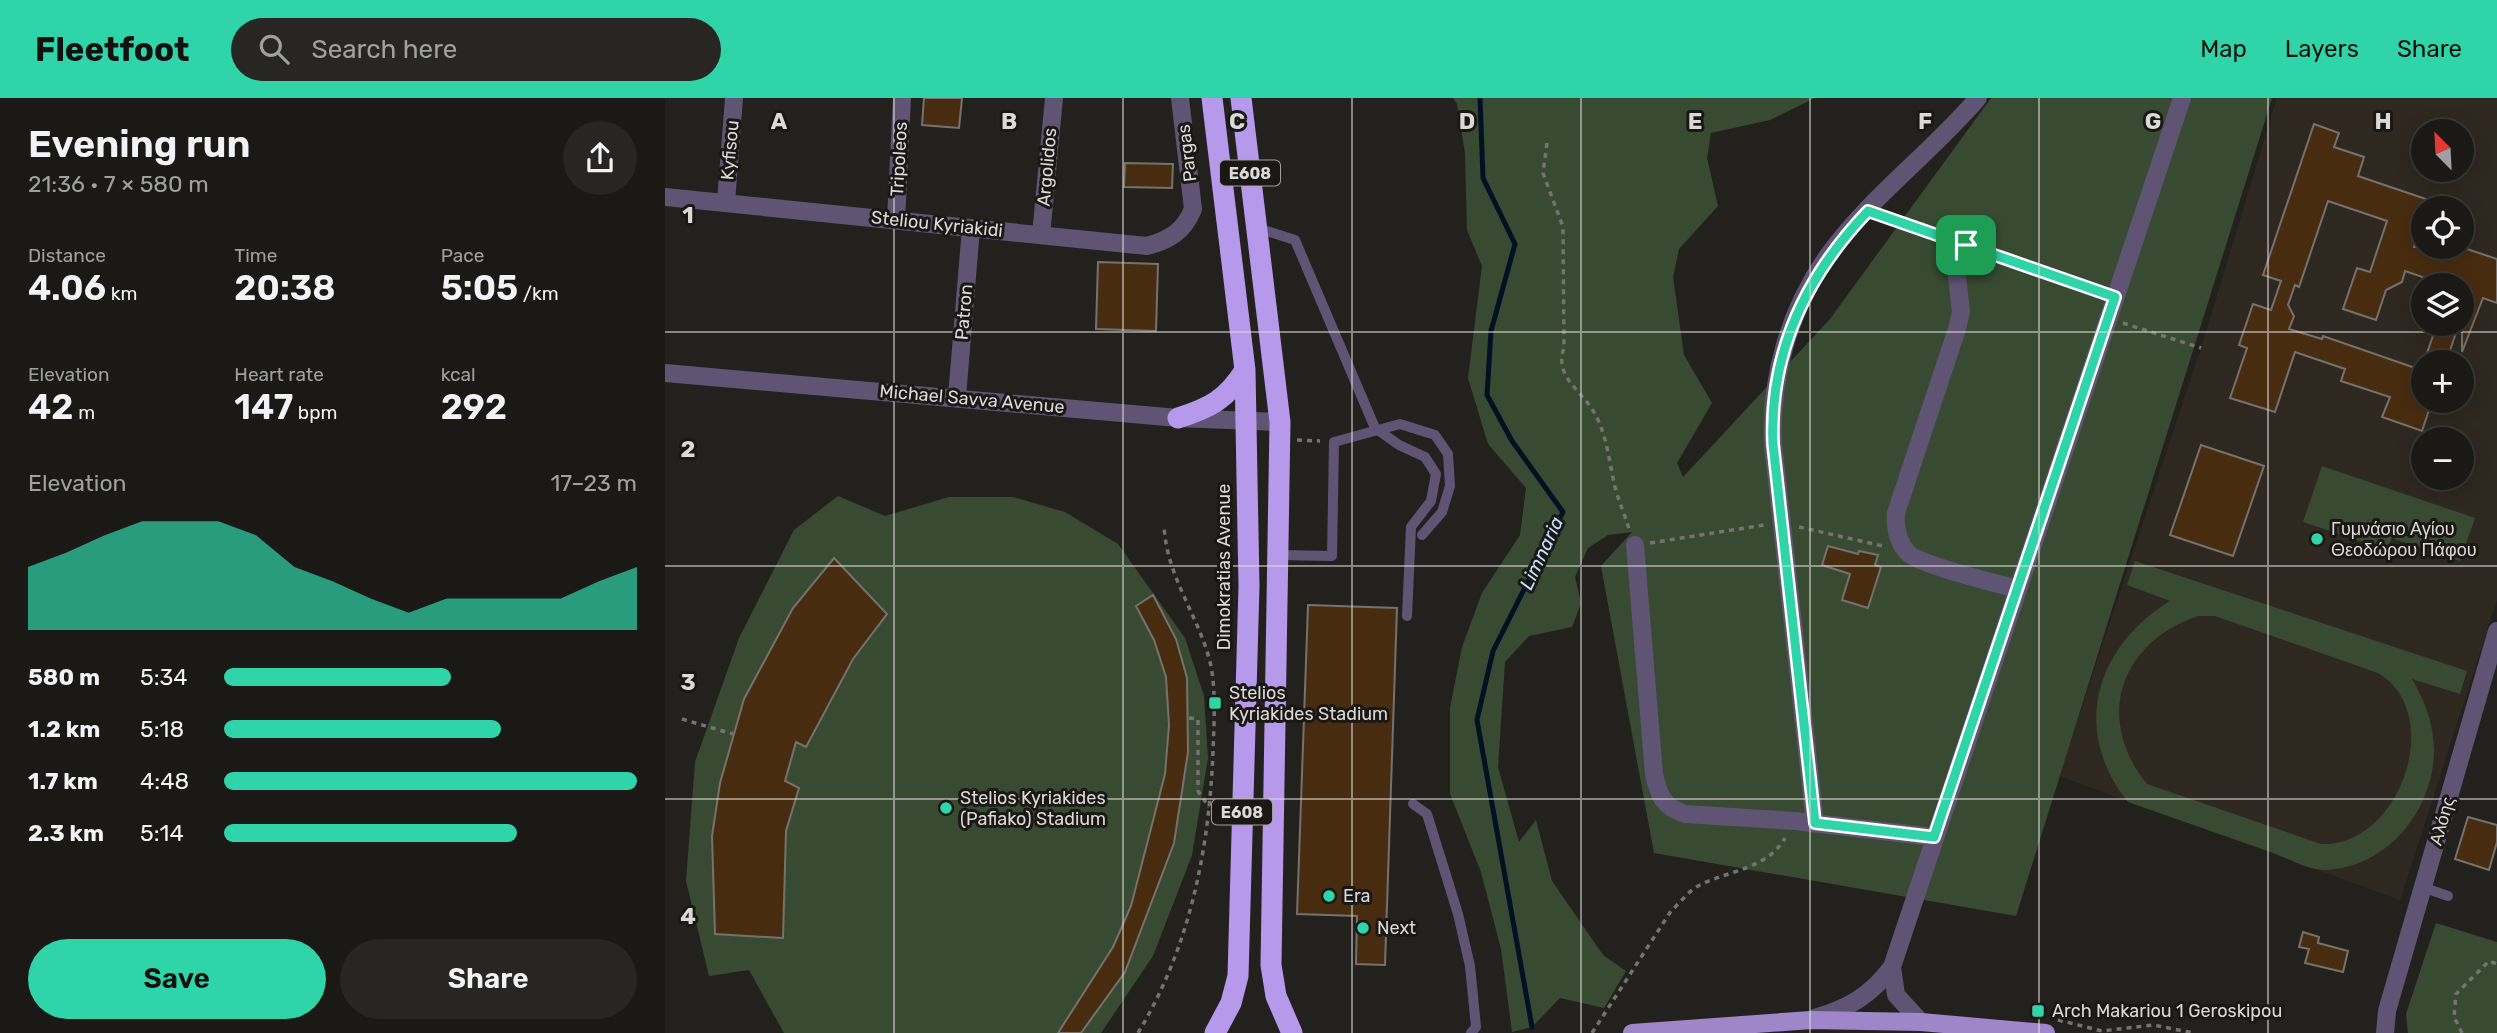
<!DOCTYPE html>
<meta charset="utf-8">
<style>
:root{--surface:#1a1916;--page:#272623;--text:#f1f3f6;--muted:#9fa0a1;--line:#383835;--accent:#30d4a9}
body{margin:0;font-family:Rubik,sans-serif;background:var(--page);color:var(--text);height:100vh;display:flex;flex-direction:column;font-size:26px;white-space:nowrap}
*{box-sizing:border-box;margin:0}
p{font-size:23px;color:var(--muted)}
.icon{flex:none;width:38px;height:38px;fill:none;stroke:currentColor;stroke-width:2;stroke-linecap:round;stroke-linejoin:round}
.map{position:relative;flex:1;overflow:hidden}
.side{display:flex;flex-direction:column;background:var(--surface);width:665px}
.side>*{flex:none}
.needle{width:46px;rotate:336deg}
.tools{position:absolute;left:1746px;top:21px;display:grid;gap:14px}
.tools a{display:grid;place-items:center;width:63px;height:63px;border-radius:50%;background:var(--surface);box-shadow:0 4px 18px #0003,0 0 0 2px var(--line);font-size:35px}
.pin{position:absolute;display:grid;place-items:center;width:60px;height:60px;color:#fff;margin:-30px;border-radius:14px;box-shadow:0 4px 10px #0006}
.round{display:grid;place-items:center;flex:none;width:74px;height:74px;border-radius:37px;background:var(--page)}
.headline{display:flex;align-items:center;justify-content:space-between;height:119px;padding:0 28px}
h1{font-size:38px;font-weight:600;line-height:52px}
.stats{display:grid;grid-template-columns:repeat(3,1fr);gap:10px;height:119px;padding:7px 28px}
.stats div{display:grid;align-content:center}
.stats b{font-size:35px;font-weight:600}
.stats small{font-size:19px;font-weight:400}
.stats p{font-size:19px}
.chart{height:196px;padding:14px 28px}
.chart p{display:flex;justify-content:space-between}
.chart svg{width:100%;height:126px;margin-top:7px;fill:var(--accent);opacity:.7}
.button{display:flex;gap:14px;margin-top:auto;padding:14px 28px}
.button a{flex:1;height:80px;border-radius:42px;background:var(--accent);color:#111;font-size:28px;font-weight:600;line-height:80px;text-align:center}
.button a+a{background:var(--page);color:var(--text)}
ul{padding:0 28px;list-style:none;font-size:23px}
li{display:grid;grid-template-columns:112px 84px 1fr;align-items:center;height:52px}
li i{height:18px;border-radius:9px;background:var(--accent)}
header{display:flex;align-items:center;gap:42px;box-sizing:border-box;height:98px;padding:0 35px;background:var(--accent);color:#111}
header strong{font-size:33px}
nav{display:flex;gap:38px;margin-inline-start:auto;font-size:24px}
.search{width:490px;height:63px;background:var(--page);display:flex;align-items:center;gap:18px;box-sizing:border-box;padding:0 24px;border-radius:38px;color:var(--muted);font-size:26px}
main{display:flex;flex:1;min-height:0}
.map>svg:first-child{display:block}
.built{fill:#2e2820;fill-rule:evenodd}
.green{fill:#384b32;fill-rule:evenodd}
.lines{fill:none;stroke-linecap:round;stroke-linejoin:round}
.stream{stroke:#001123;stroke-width:5}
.building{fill:#482c10;stroke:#75716f;stroke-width:2}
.path{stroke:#757370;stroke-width:3.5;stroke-dasharray:5 5;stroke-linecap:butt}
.lane{stroke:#5f5474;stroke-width:10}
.street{stroke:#5f5474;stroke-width:18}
.primary{stroke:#9e86c9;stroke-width:18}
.highway{stroke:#b699ea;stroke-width:21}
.route-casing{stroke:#fff;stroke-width:14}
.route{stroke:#30d4a9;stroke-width:9}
.grid{fill:none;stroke:#dcdad8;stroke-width:2;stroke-opacity:0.55}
.poi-dot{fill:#30d4a9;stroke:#1a1715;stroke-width:2.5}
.labels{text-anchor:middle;stroke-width:6;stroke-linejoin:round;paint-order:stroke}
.shield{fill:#1a1715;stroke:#a2a09e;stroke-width:2}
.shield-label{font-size:16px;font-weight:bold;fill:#dcdad8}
.street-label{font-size:18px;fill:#dcdad8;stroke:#1a1715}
.poi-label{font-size:18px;fill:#dcdad8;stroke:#1a1715;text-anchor:start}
.water-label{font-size:19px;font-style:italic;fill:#c1e1fe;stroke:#1a1715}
.grid-label{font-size:23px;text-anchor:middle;font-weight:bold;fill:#dcdad8;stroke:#1a1715;stroke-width:6;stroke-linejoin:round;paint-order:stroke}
</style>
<header>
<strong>Fleetfoot</strong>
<div class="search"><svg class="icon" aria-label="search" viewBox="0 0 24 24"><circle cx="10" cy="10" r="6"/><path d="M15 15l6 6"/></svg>Search here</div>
<nav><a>Map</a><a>Layers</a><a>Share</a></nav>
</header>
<main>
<section class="side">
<div class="headline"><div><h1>Evening run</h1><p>21:36 · 7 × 580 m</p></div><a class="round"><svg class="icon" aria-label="share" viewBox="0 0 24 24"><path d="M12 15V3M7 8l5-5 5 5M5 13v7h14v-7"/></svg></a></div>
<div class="stats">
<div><p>Distance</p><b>4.06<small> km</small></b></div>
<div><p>Time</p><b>20:38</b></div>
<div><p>Pace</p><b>5:05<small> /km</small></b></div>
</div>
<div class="stats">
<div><p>Elevation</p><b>42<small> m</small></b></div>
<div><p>Heart rate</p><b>147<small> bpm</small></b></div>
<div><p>kcal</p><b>292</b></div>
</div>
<div class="chart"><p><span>Elevation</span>17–23 m</p>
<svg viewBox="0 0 160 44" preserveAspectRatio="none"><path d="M0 44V22L10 17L20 11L30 6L40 6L50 6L60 11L70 22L80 27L90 33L100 38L110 33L120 33L130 33L140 33L150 27L160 22V44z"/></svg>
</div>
<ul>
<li><b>580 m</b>5:34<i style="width:55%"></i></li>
<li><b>1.2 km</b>5:18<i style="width:67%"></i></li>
<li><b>1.7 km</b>4:48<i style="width:100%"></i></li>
<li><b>2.3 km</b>5:14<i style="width:71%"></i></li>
</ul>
<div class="button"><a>Save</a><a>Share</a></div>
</section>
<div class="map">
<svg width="1832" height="935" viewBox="0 0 1832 935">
<rect width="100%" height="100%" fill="#23211e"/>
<path class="built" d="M 1612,0 L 1832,0 L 1832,502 L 1735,802 L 1394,678 L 1536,250 ZM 1759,33 L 1797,33 L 1797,72 L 1759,72 ZM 1759,110 L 1797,110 L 1797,149 L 1759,149 ZM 1759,187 L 1797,187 L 1797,226 L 1759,226 ZM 1759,264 L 1797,264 L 1797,303 L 1759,303 ZM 1759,341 L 1797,341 L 1797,380 L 1759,380 Z"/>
<path class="green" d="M 788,0 L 1150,0 L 1105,22 L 1046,35 L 1042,60 L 1053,108 L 1014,151 L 1008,179 L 1019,257 L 1047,305 L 1012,365 L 1018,379 L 1165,221 L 1326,0 L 1607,0 L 1351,818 L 989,755 L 936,468 L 967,434 L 943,437 L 923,450 L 910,479 L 916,505 L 907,529 L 864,538 L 840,564 L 833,669 L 854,744 L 871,722 L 887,783 L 938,857 L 961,873 L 939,910 L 895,900 L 867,929 L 847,934 L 836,851 L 816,774 L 785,696 L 785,610 L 797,549 L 817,495 L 855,437 L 861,390 L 823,346 L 803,280 L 817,168 L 802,132 L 800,55 L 792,6 Z
M 1657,368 L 1810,420 L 1795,463 L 1727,440 L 1722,452 L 1638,424 Z
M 173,398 L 220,418 L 284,399 L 348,399 L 400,414 L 453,446 L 520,540 L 539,598 L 543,660 L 527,757 L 488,858 L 436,935 L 119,935 L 84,872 L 44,878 L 21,783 L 30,664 L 74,540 L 129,432 Z
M 1470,463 L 1802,573 L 1795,596 L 1747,581 C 1770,620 1777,659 1758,702 C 1741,741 1703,771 1659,772 C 1644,772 1623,761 1609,755 C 1560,738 1511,721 1463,704 C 1405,632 1431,548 1505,503 L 1462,487 ZM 1533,518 L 1550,518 L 1713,575 C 1782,616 1734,750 1656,746 L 1482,686 C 1429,621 1455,544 1533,518 Z
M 1771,825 L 1832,844 L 1832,935 L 1743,935 L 1741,916 Z"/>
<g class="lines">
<path class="stream" d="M 815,0 L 818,80 L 850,146 L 826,233 L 822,297 L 847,343 L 898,414 L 828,553 L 812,622 L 867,929"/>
</g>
<path class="building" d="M 259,0 L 297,0 L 294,30 L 257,27 Z
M 1649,26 L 1674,35 L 1669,49 L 1699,59 L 1693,78 L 1764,102 L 1759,110 L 1749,149 L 1796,149 L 1832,161 L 1832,205 L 1818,200 L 1797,254 L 1797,187 L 1781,187 L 1740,173 L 1737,184 L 1721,192 L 1711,222 L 1678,211 L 1692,170 L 1705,174 L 1722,123 L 1663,103 L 1634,189 L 1630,187 L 1623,207 L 1629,218 L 1624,231 L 1657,241 L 1658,238 L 1759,273 L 1759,303 L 1767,303 L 1757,333 L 1717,319 L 1725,299 L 1676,283 L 1680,271 L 1630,254 L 1610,314 L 1565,300 L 1582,250 L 1574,247 L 1588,206 L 1606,212 L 1616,183 L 1598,177 Z
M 460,65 L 508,66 L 507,90 L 459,89 Z
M 433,164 L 493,166 L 491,233 L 431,231 Z
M 1772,226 L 1794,226 L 1781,264 L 1759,264 Z
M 1536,347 L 1599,368 L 1568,458 L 1505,437 Z
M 1163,448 L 1193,456 L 1194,453 L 1213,457 L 1210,467 L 1216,469 L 1203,510 L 1177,502 L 1185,476 L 1157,467 Z
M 169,460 L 222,516 L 188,561 L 141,649 L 131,644 L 120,683 L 134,690 L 121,733 L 118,840 L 50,836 L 47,738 L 55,685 L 79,601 L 128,510 Z
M 488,497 L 511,541 L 522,580 L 523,654 L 509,745 L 460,874 L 416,935 L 393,935 L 448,849 L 466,808 L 500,676 L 504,627 L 501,579 L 489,542 L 471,508 Z
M 643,507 L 732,510 L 720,867 L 691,866 L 692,818 L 632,816 Z
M 1803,719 L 1832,727 L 1832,744 L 1824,772 L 1790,761 Z
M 1638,834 L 1654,839 L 1653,845 L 1683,853 L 1678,874 L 1640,865 L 1644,851 L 1634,849 Z"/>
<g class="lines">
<path class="path" d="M 882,45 L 878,75 L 898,129 L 899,250 C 889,277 914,291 927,311 C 942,334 944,364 950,389 C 954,404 960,417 964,431
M 1219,118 L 1436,194
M 1458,225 L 1536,250
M 632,342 L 655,343
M 1134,429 L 1218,448
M 985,445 L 1099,427
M 524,620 L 533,621 L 533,693 L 544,709
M 17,621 L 68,636
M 1393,922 L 1437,933 L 1488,927 L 1529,935
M 473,935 C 525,849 544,752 548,654 C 549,626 551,595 546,568 C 535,519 501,479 499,427
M 927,935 L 1006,813 C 1015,805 1024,792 1035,787 C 1065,772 1102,771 1120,740
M 1797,935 L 1789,919 L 1791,896 L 1824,863 L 1832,866"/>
<path class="lane" d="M 592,130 L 630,142 L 710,330 L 734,347 L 760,359 L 771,376 L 766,403 L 746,429 L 742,518
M 613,457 L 667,458 L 669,344 L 735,326 L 770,337 L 783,356 L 785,388 L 777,414 L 757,437
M 748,706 L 762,716 L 793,816 L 805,868 L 811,929 L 806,935
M 1757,789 L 1783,798"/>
<path class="street" d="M 0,99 L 482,148 C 505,142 519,133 528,111 L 515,0
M 61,104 L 69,0
M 231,122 L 237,0
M 376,137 L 389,0
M 1291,169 L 1296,214 L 1292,231 L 1231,415 C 1230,430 1232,444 1243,455 C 1255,467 1331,485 1352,491
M 0,275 L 513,320 L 615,324
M 292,299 L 306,130
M 970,447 L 989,676 C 994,698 998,709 1020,716 L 1130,723 L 1269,739
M 1150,725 L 1108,346 C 1105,280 1124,213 1162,159 C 1204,100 1266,55 1313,0
M 1227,869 L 1231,897 L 1256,924
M 1150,920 C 1184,910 1205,898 1227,869 L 1517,0
M 1720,935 L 1722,913 L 1832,533"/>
<path class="primary" d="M 967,935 L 1146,922 L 1256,924 L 1381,935"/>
<path class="highway" d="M 547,0 L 580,272 L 584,488 L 573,878 L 566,905 L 550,935
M 576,0 L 615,324 L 606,867 L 611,898 L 627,935
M 513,320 C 545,310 562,301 580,272"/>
</g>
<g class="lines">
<defs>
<path id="route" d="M 1203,113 L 1450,199 L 1269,739 L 1150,725 L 1108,346 C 1104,255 1142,177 1203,113 Z"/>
</defs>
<use href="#route" class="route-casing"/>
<use href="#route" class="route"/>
</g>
<path class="grid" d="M 229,0 L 229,935M 458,0 L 458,935M 687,0 L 687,935M 916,0 L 916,935M 1145,0 L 1145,935M 1374,0 L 1374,935M 1603,0 L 1603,935M 0,234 L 1832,234M 0,468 L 1832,468M 0,701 L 1832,701"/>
<g class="poi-dot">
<circle cx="1652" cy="441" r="7"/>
<rect x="543" y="598" width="14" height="14" rx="3.5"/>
<circle cx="281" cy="710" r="7"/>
<circle cx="664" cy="798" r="7"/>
<circle cx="698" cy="830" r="7"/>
<rect x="1366" y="906" width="14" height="14" rx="3.5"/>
</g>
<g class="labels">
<g class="shield">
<rect x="555" y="62.5" width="60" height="25" rx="5"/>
<rect x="547" y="701.5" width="60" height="25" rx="5"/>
</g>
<g class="shield-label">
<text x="585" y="81">E608</text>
<text x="577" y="720">E608</text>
</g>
<g class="street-label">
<text transform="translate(65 52) rotate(-85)" y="6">Kyfisou</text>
<text transform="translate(522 55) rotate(-97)" y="6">Pargas</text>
<text transform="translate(234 61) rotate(-87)" y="6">Tripoleos</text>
<text transform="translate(382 69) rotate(-85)" y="6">Argolidos</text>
<text transform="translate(272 126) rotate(6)" y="6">Steliou Kyriakidi</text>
<text transform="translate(299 214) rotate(-85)" y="6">Patron</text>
<text transform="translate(307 301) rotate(5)" y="6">Michael Savva Avenue</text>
<text transform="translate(559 469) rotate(-90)" y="6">Dimokratias Avenue</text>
<text transform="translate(1777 723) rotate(-74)" y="6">Αλόης</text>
</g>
<g class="poi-label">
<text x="1666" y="437">Γυμνάσιο Αγίου<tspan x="1666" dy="21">Θεοδώρου Πάφου</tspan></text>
<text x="564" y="601">Stelios<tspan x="564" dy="21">Kyriakides Stadium</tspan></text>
<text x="295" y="706">Stelios Kyriakides<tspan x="295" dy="21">(Pafiako) Stadium</tspan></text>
<text x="678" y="804">Era</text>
<text x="712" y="836">Next</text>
<text x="1387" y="919">Arch Makariou 1 Geroskipou</text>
</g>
<g class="water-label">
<text transform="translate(876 455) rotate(-65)" y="7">Limnaria</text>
</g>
</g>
<g class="grid-label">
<text x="114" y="31">A</text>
<text x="344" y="31">B</text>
<text x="572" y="31">C</text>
<text x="802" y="31">D</text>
<text x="1030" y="31">E</text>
<text x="1260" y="31">F</text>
<text x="1488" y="31">G</text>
<text x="1718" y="31">H</text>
<text x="23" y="125">1</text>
<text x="23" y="359">2</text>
<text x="23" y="592">3</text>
<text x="23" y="826">4</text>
</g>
</svg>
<div class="tools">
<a><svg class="needle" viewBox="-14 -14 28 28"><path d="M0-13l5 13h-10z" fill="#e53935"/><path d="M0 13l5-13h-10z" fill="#9fa0a1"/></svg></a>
<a><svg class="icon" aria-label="locate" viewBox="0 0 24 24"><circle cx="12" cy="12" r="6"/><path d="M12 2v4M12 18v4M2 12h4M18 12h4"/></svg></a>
<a><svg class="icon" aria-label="layers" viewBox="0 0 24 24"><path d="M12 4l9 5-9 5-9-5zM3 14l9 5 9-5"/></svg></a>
<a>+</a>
<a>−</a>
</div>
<div class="pin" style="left:1301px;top:147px;background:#1e9e55"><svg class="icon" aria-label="arrive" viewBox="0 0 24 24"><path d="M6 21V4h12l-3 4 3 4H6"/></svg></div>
</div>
</main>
